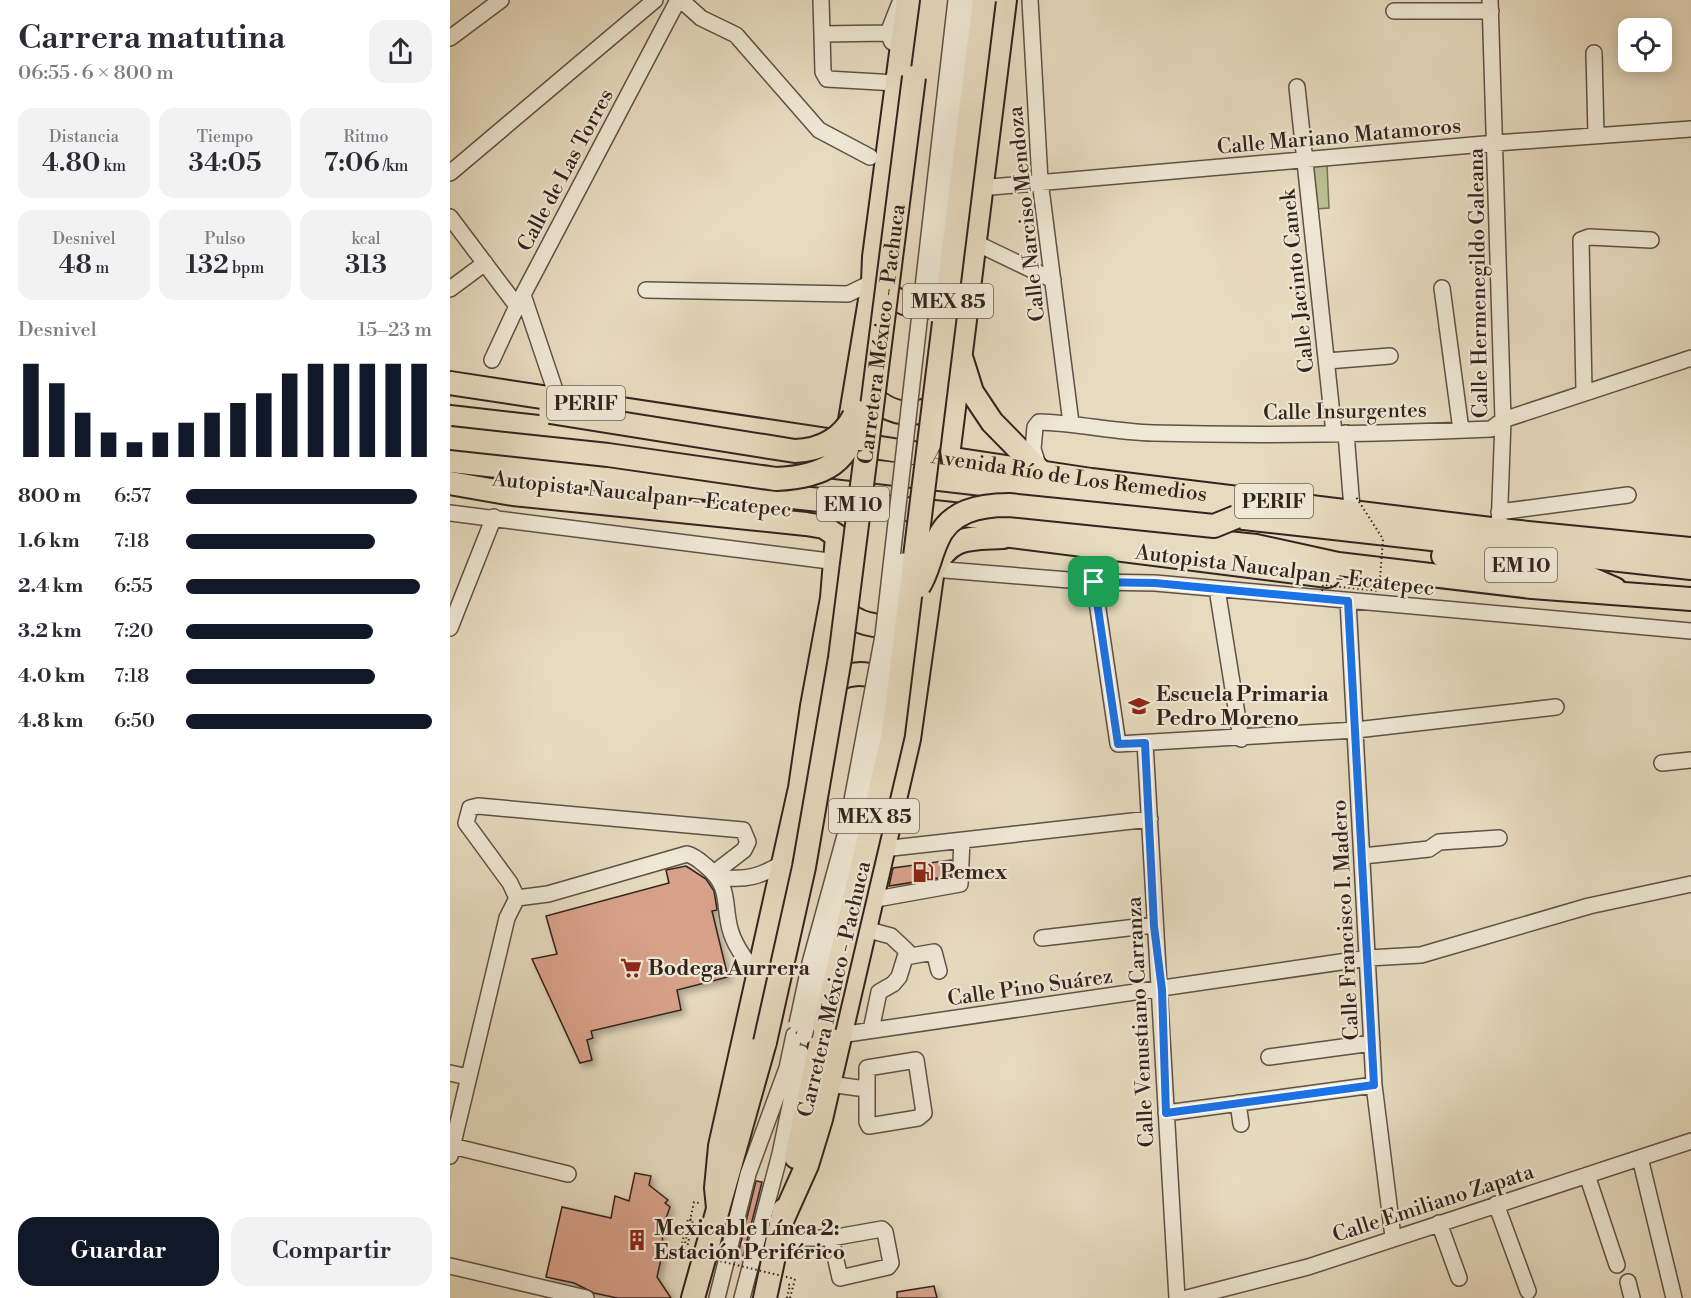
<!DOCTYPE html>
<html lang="es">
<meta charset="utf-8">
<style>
:root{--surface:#fff;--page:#f2f2f3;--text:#2b2b33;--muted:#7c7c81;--accent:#111827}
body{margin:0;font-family:"Libre Bodoni",serif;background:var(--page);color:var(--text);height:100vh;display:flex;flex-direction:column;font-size:22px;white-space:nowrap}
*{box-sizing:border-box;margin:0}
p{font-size:20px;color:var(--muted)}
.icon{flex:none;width:33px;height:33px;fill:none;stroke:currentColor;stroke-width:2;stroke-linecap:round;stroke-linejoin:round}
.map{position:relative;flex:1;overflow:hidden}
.panel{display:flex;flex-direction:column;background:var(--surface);width:450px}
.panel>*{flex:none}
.controls{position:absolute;left:1168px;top:18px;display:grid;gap:12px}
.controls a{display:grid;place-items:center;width:54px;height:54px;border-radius:12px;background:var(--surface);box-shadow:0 3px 15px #0003;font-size:30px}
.pin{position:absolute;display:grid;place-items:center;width:51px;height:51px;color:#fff;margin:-26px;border-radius:12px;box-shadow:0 3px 9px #0006}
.round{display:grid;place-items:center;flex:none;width:63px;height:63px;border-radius:18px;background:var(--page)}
.head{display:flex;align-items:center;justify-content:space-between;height:102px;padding:0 18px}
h1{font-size:33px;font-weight:600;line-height:45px}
.stats{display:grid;grid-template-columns:repeat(3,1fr);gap:9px;height:102px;padding:6px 18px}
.stats div{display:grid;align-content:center;border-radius:15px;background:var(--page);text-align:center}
.stats b{font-size:26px;font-weight:600}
.stats small{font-size:16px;font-weight:400}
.stats p{font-size:16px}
.chart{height:168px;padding:12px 18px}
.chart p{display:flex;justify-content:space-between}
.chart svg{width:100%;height:108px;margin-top:6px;stroke:var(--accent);stroke-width:6}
.primary-button{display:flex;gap:12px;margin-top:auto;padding:12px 18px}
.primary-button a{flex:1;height:69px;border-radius:18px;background:var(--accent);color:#fff;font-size:24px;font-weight:600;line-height:69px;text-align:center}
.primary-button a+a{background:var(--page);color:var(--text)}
ul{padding:0 18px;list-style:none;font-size:20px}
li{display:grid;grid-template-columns:96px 72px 1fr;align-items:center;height:45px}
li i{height:15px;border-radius:8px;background:var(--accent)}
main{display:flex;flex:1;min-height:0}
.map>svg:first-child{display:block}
.green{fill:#b8bf90;stroke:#757157;stroke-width:1.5}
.building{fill:#d8a18a;stroke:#32231e;stroke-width:1.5;filter:url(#shadow)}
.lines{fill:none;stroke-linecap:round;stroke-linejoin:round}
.minor-casing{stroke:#5f5146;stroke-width:18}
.highway-casing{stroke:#32231e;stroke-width:26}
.path{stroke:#32231e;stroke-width:2;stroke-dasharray:1.5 3;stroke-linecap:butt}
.minor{stroke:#efe8d5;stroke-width:15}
.highway{stroke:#e7dbbf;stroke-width:22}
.minor-bridge-casing{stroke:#5f5146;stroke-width:18;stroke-linecap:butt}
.highway-bridge-casing{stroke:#32231e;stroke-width:26;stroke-linecap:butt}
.path-bridge{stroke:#32231e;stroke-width:2;stroke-dasharray:1.5 3;stroke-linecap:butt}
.minor-bridge{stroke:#efe8d5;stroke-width:15}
.highway-bridge{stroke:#e7dbbf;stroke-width:22}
.route-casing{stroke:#fff;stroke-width:12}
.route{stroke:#1a73e8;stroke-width:8}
.labels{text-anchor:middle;stroke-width:4.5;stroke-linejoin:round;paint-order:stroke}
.shield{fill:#efe8d5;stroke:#6b5e55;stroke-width:1.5}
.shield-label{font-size:20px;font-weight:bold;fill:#32231e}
.street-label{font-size:21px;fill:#32231e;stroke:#efe8d5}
.poi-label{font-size:21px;font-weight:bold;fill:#32231e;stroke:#efe8d5;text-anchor:start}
</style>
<main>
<section class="panel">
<div class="head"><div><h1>Carrera matutina</h1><p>06:55 · 6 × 800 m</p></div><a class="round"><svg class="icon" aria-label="share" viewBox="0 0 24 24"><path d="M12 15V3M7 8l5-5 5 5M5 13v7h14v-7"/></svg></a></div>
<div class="stats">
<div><p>Distancia</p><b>4.80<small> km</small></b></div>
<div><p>Tiempo</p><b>34:05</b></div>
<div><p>Ritmo</p><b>7:06<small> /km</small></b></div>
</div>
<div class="stats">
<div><p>Desnivel</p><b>48<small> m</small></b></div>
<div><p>Pulso</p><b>132<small> bpm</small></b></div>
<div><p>kcal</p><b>313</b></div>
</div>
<div class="chart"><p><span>Desnivel</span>15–23 m</p>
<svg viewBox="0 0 160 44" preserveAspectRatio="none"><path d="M5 44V6M15 44V14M25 44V26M35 44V34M45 44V38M55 44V34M65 44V30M75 44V26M85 44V22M95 44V18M105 44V10M115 44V6M125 44V6M135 44V6M145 44V6M155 44V6"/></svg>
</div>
<ul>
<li><b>800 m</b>6:57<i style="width:94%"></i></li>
<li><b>1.6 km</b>7:18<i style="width:77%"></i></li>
<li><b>2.4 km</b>6:55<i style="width:95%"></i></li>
<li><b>3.2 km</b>7:20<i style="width:76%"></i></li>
<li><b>4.0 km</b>7:18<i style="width:77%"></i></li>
<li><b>4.8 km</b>6:50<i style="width:100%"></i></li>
</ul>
<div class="primary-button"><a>Guardar</a><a>Compartir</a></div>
</section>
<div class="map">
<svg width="1241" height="1298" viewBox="0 0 1241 1298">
<defs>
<filter id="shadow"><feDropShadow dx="4" dy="4" stdDeviation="3" flood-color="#0004"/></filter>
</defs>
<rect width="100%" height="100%" fill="#e7dbbf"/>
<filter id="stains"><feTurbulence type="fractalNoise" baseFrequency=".00333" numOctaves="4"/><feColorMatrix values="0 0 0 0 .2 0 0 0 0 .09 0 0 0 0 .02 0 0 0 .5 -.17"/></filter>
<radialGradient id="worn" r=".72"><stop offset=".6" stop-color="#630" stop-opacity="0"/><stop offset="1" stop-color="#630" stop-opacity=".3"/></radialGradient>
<path class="green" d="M 863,165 L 877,165 L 879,208 L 866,209 Z"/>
<path class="building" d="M 501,860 L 501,876 L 439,886 L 443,868 Z
M 236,866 L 256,879 L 264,891 L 267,910 L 262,911 L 278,977 L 227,990 L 231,1010 L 141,1031 L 143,1038 L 137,1040 L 142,1060 L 130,1063 L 82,959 L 107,954 L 96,916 L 219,883 L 216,870 Z
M 185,1173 L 201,1176 L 199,1185 L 218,1200 L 215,1203 L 220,1207 L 212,1229 L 213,1250 L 207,1277 L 221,1298 L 167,1298 L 144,1293 L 124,1283 L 96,1277 L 112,1207 L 161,1218 L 165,1196 L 179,1201 Z
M 306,1181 L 312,1182 L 292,1260 L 287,1258 Z
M 484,1286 L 487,1298 L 447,1298 L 447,1292 Z"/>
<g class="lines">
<defs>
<path id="minor" d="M 231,0 L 251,18 L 286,35 L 369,130 L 420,157
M 371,0 L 372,34
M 580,0 L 590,181 L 621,423
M 1040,0 L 1053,420 L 1049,530
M 944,11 L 1041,11
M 438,33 L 372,34 L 373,72 L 377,79 L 447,83
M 0,38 L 51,0
M 442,42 L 438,33 L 451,0
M 1144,53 L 1146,135
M 847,87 L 884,433
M 0,173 L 205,0
M 541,187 L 1046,143 L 1241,129
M 0,217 L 67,306
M 526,243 L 603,280
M 992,288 L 1011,430
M 0,289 L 35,263
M 196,290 L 398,294 L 423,282
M 73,295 L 108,399
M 42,360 L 67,306 L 228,0
M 877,361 L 940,356
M 1134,391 L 1131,240 L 1139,237 L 1201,240
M 896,433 L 903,521
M 589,468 L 583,449 L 585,427 L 589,422 C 627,423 665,432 703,433 C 815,436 929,434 1041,429 L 1053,420 L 1241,358
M 1049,512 L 1178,495
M 0,513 L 387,562
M 483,569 L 644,582 L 705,583 L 1241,631
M 644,582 L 668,744 L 906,730 L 1106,707
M 767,589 L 791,739
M 898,601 L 924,1085 L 943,1237
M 0,628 L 44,517
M 695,743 C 707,928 717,1113 727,1298
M 1212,763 L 1241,760
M 433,849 L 700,819
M 913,856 L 979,849 L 989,842 L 1049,838
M 270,877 C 296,881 311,876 333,863
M 67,898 L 60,883 L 16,823 L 20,808 L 28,806 L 293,830 L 298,842 L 294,850 L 264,873
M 67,898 L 98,894 L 237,854 C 245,856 250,861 256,866 C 281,887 273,902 280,929 C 285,948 298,962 309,978
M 421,900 L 510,884 L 512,840
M 415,929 L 441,936 L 457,951 L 449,977 L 443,984 L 429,992 L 421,1030
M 592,938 L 704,925
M 455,957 L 484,952 L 489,971
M 390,1035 L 918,958 L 971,955 L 1139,906 L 1241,884
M 819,1057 L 922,1043
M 466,1060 L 474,1113 L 468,1118 L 419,1126 L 417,1122 L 417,1068 Z
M 0,1073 L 18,1077
M 379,1084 L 416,1089
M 788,1103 L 791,1124
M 716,1113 L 924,1085
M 2,1146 L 118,1174
M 0,1156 L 57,918 L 67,898
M 1190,1158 L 1224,1298
M 1137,1175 L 1167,1265
M 1046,1204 L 1078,1291
M 989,1223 L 1009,1278
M 328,1238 L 381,1238 L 432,1229 L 435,1232 L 441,1263 L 438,1267 L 390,1278 L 381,1238
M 0,1266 L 136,1298
M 1178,1282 L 1182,1298
M 267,1298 L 298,1174 L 337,1068 L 344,1035
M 292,1298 L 330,1154 L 351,1053
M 737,1298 L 858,1267 L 1241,1141"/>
<g id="highway">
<path d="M 423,282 C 441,300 466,313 492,304"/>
<path d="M 512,360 L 522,392 L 542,422 L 589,470"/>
<path id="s1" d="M 0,383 L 641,480 L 1049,530 L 1241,549"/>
<path d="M 413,384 C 431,416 472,424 497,395"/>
<path d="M 0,417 L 169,436 L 306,458 L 593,491 L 731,511 L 1241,568"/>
<path d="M 398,432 L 423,282 L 424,257 L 458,0"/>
<path d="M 0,461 L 806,546 L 888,564 L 1082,587 L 1241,599"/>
<path d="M 496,472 L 555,0"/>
<path d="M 0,483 L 63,494 L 356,524 L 374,527 L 387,536 L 382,598 L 362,706 L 350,788 L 270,1146 L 266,1188 L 268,1208"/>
<path d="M 538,533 L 878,576"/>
<path d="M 993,556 L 1126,572 L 1165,589"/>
<path d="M 383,599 C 402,624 428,632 457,620"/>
<path d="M 373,689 C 394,670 422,669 444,687"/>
<path d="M 346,1157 L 374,1027"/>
<path d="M 331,1223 L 357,1165 L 371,1119 L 459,739 L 483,569 C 501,535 519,539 553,537"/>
<path d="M 243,1298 L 315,1042"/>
<path d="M 315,1298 L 334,1210"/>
</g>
</defs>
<use href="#minor" class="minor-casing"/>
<use href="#highway" class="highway-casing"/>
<path class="path" d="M 230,1252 L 233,1253 L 244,1202 L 249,1203
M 337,1298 L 340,1285 L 337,1284
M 340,1298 L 345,1279"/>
<use href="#minor" class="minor"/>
<use href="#highway" class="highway"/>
<defs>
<path id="minor-bridge" d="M 484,314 L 521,0
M 347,1024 L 360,963 L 396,832 L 433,636 L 506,0
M 354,1036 L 410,828 L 432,717 L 453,561"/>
<g id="highway-bridge">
<path d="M 100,412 L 345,451 C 370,450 392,439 404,416"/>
<path d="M 0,438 L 158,455 L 326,479 C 373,477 403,463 408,412"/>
<path d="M 469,586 C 478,572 480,556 487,541 C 499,511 529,505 559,505 L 764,526 L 786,517"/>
<path d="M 374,1027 L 443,734 L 534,0"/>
<path id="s2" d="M 315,1042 L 354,867 L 390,658 L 464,77"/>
</g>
</defs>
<use href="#minor-bridge" class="minor-bridge-casing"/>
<use href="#highway-bridge" class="highway-bridge-casing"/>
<path class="path-bridge" d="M 872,591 L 873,585 L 929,591 L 933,539 L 906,497
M 230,1252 L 238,1219 L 243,1220 L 236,1253 L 345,1279"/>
<use href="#minor-bridge" class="minor-bridge"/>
<use href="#highway-bridge" class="highway-bridge"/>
</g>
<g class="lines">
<defs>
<path id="route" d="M 644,582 L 705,583 L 898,601 L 924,1085 L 716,1113 L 712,990 L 704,926 L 695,743 L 668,744 Z"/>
</defs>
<use href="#route" class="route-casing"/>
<use href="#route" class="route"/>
</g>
<defs>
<symbol id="school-bare" viewBox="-9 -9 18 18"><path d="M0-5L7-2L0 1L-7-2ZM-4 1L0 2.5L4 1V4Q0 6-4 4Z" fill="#8f2418" stroke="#efe8d5" stroke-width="2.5" paint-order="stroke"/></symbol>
<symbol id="fuel-bare" viewBox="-9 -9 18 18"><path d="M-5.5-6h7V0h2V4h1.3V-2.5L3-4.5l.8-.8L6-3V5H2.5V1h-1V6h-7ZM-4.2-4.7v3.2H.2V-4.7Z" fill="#8f2418" stroke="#efe8d5" stroke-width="2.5" paint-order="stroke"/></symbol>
<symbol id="supermarket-bare" viewBox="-9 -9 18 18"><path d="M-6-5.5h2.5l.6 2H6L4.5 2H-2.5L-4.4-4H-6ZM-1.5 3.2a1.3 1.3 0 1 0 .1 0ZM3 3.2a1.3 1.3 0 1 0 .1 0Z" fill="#8f2418" stroke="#efe8d5" stroke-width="2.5" paint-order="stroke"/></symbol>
<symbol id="building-bare" viewBox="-9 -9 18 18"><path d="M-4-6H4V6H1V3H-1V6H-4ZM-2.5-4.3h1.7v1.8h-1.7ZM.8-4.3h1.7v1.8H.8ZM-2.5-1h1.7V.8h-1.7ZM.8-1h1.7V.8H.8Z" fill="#8f2418" stroke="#efe8d5" stroke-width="2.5" paint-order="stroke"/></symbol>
</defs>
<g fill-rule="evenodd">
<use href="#school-bare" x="674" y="691" width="30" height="30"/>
<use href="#fuel-bare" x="458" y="857" width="30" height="30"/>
<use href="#supermarket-bare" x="166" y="953" width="30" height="30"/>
<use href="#building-bare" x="172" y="1225" width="30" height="30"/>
</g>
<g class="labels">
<g class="shield">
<rect x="453" y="284" width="90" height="34" rx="4.5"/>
<rect x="97" y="386" width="78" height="34" rx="4.5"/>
<rect x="785" y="484" width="78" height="34" rx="4.5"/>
<rect x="367" y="487" width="72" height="34" rx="4.5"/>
<rect x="1035" y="548" width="72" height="34" rx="4.5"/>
<rect x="379" y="799" width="90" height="34" rx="4.5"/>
</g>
<g class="shield-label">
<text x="498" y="308">MEX 85</text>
<text x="136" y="410">PERIF</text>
<text x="824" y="508">PERIF</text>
<text x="403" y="511">EM 10</text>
<text x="1071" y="572">EM 10</text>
<text x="424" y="823">MEX 85</text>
</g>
<g class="street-label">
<text transform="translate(889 136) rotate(-5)" y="7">Calle Mariano Matamoros</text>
<text transform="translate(115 170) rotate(-62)" y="7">Calle de Las Torres</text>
<text transform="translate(576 214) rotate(-96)" y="7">Calle Narciso Mendoza</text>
<text transform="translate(847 281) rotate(-96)" y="7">Calle Jacinto Canek</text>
<text transform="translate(1028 283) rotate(-91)" y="7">Calle Hermenegildo Galeana</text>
<text dy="7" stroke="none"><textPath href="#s2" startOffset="718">Carretera México - Pachuca</textPath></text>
<text transform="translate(895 411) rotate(-1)" y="7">Calle Insurgentes</text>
<text dy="7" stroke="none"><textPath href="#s1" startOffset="626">Avenida Río de Los Remedios</textPath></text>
<text transform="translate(192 494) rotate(6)" y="7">Autopista Naucalpan - Ecatepec</text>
<text transform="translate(835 570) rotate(7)" y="7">Autopista Naucalpan - Ecatepec</text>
<text transform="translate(895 920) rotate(-93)" y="7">Calle Francisco I. Madero</text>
<text transform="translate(580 987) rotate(-8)" y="7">Calle Pino Suárez</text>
<text transform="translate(384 989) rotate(-77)" y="7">Carretera México - Pachuca</text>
<text transform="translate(690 1022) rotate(-93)" y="7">Calle Venustiano Carranza</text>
<text transform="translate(983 1203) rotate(-18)" y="7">Calle Emiliano Zapata</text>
</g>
<g class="poi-label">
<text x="706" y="701">Escuela Primaria<tspan x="706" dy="24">Pedro Moreno</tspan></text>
<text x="490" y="879">Pemex</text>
<text x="198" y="975">Bodega Aurrera</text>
<text x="204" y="1235">Mexicable Línea 2:<tspan x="204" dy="24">Estación Periférico</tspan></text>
</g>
</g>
<rect width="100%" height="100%" filter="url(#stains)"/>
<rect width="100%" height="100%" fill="url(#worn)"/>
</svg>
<div class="controls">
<a><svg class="icon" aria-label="locate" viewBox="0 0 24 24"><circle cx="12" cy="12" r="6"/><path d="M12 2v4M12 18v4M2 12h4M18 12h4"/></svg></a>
</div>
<div class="pin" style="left:644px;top:582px;background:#1e9e55"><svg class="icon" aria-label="arrive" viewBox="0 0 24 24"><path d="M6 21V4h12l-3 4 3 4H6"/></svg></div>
</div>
</main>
